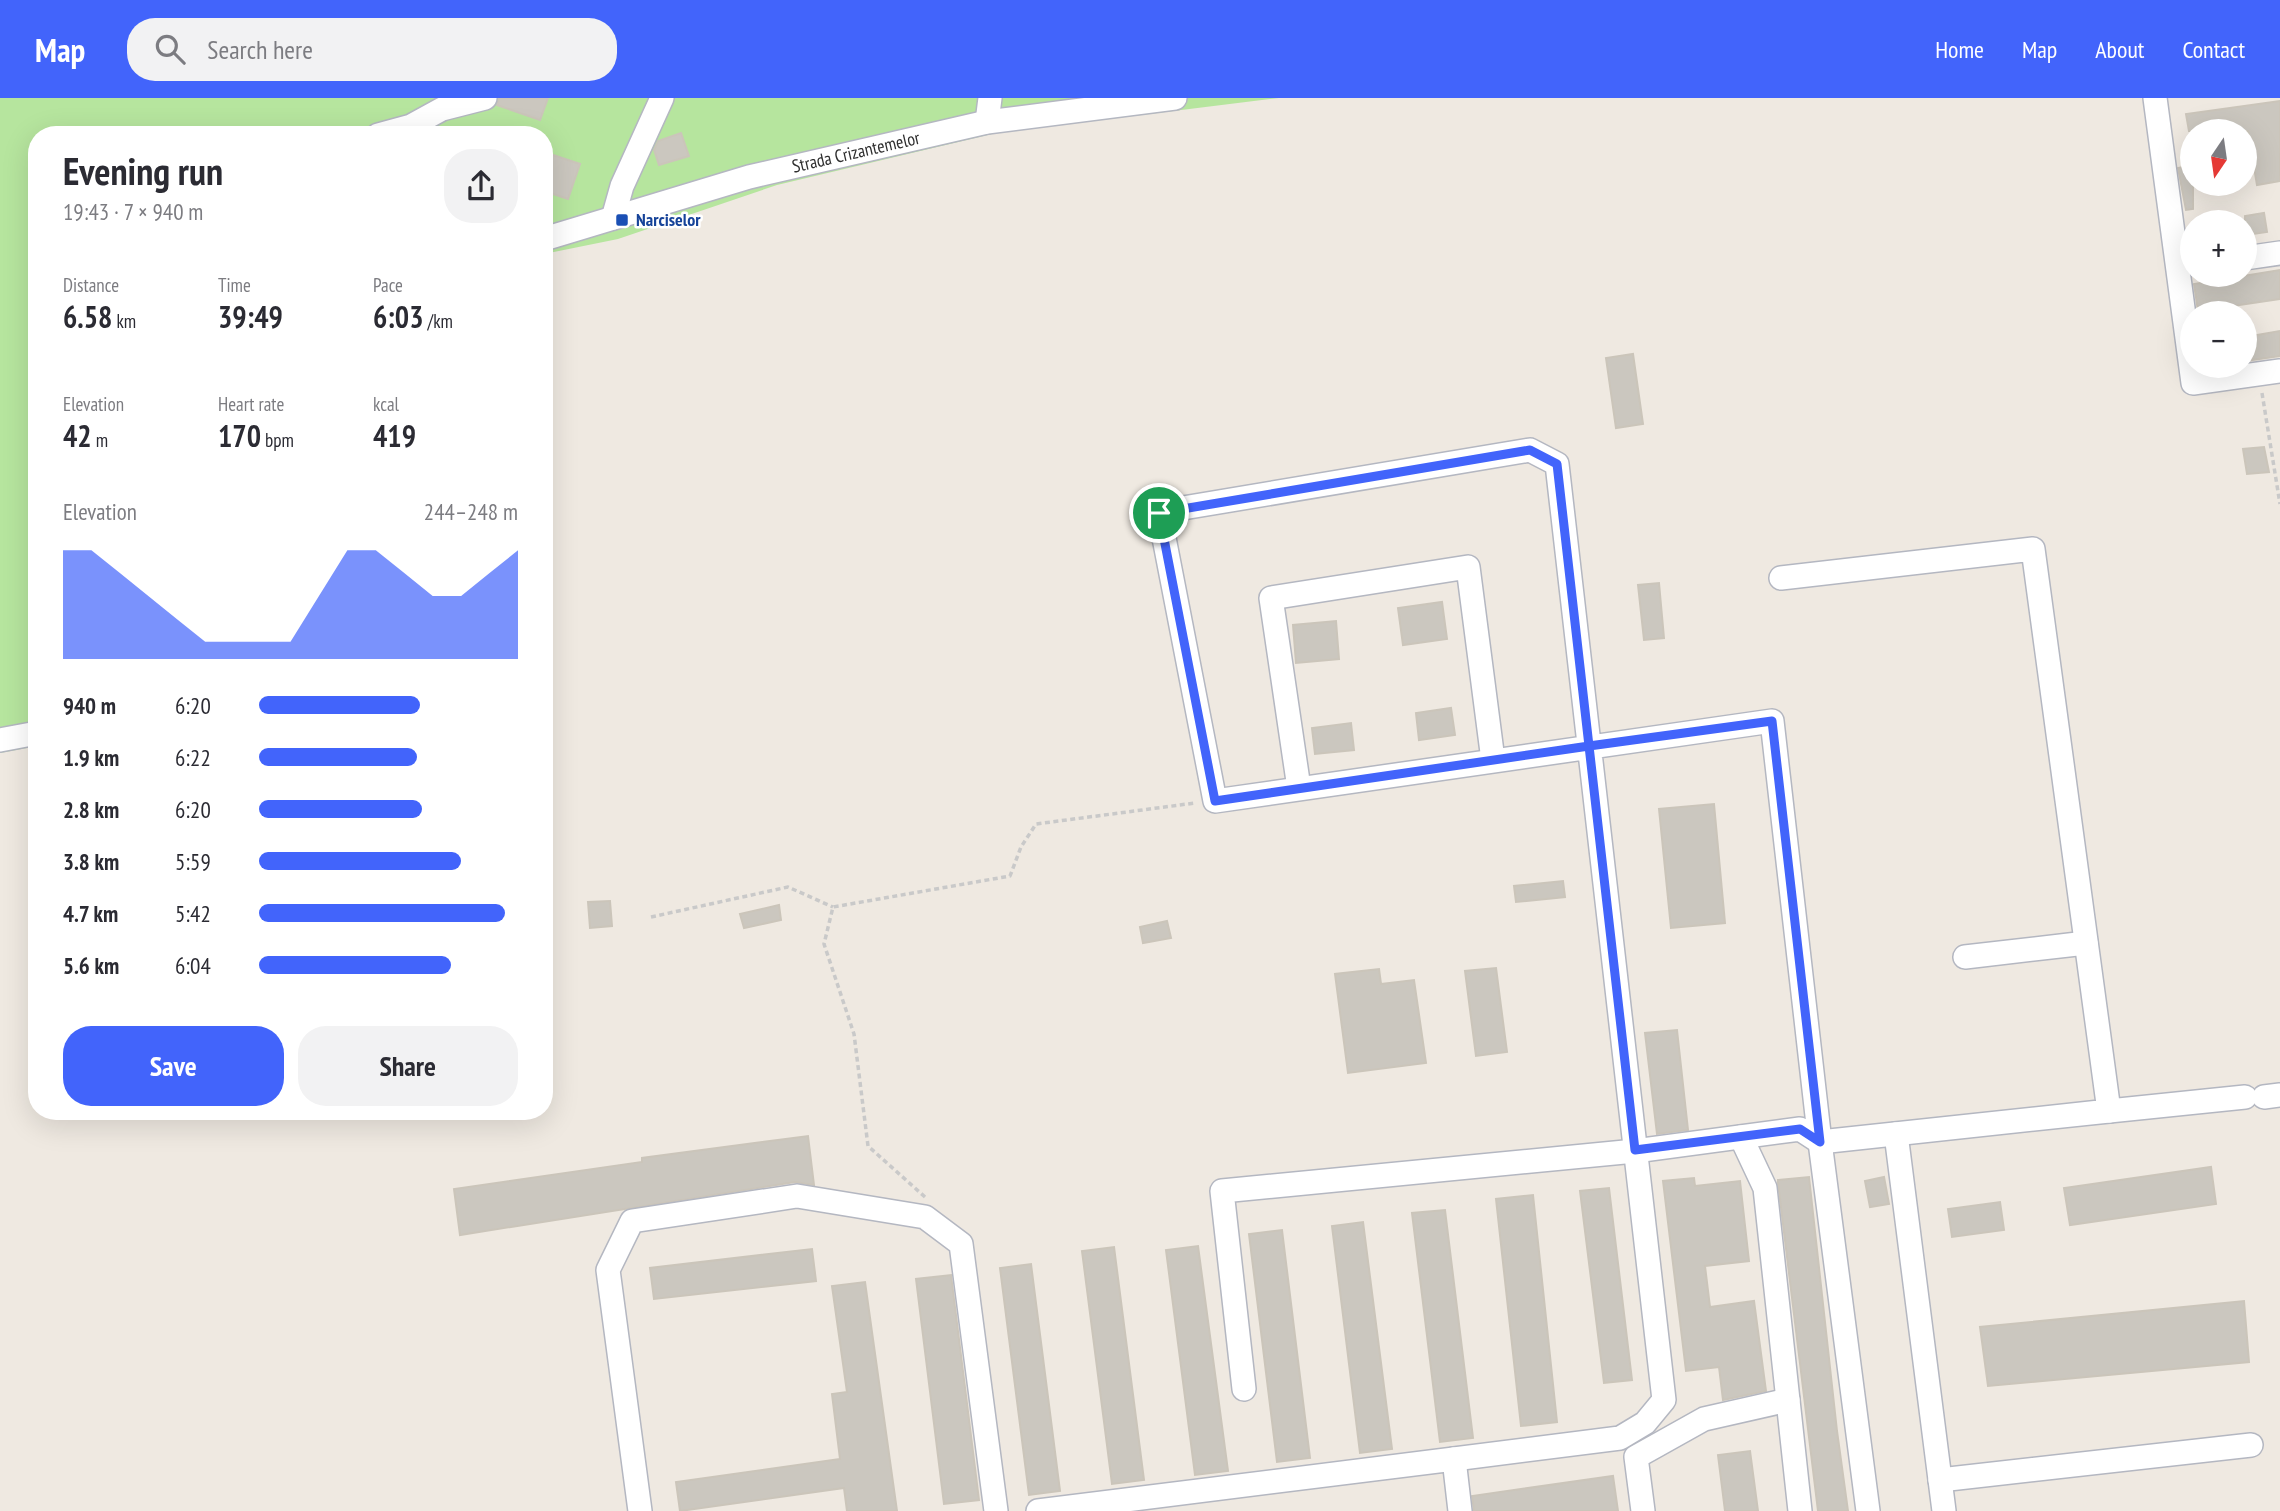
<!DOCTYPE html>
<meta charset="utf-8">
<style>
:root{--surface:#fff;--page:#f2f2f3;--text:#2b2b33;--muted:#7c7c81;--accent:#4264fb}
body{margin:0;font-family:"PT Sans Narrow",sans-serif;background:var(--page);color:var(--text);height:100vh;display:flex;flex-direction:column;font-size:26px;white-space:nowrap}
*{box-sizing:border-box;margin:0}
p{font-size:23px;color:var(--muted)}
.icon{flex:none;width:38px;height:38px;fill:none;stroke:currentColor;stroke-width:2;stroke-linecap:round;stroke-linejoin:round}
.map{position:relative;flex:1;overflow:hidden}
.side{position:absolute;left:28px;top:28px;width:525px;height:994px;display:flex;flex-direction:column;background:var(--surface);border-radius:28px;box-shadow:0 7px 28px #0002}
.side>*{flex:none}
.needle{width:46px;rotate:193deg}
.fabs{position:absolute;left:2180px;top:21px;display:grid;gap:14px}
.fabs a{display:grid;place-items:center;width:77px;height:77px;border-radius:50%;background:var(--surface);box-shadow:0 7px 28px #0002;font-size:35px}
.pin{position:absolute;display:grid;place-items:center;width:60px;height:60px;color:#fff;margin:-30px;border:4px solid #fff;border-radius:50%;box-shadow:0 2px 7px #0007}
.round{display:grid;place-items:center;flex:none;width:74px;height:74px;border-radius:28px;background:var(--page)}
.head{display:flex;align-items:center;justify-content:space-between;height:119px;padding:0 35px}
h1{font-size:38px;font-weight:700;line-height:52px}
.metrics{display:grid;grid-template-columns:repeat(3,1fr);gap:10px;height:119px;padding:7px 35px}
.metrics div{display:grid;align-content:center}
.metrics b{font-size:30px;font-weight:700}
.metrics small{font-size:19px;font-weight:400}
.metrics p{font-size:19px}
.chart{height:196px;padding:14px 35px}
.chart p{display:flex;justify-content:space-between}
.chart svg{width:100%;height:126px;margin-top:7px;fill:var(--accent);opacity:.7}
.primary-button{display:flex;gap:14px;margin-top:auto;padding:14px 35px}
.primary-button a{flex:1;height:80px;border-radius:28px;background:var(--accent);color:#fff;font-size:28px;font-weight:700;line-height:80px;text-align:center}
.primary-button a+a{background:var(--page);color:var(--text)}
ul{padding:0 35px;list-style:none;font-size:23px}
li{display:grid;grid-template-columns:112px 84px 1fr;align-items:center;height:52px}
li i{height:18px;border-radius:9px;background:var(--accent)}
header{display:flex;align-items:center;gap:42px;box-sizing:border-box;height:98px;padding:0 35px;background:var(--accent);color:#fff}
header strong{font-size:33px}
nav{display:flex;gap:38px;margin-inline-start:auto;font-size:24px}
.search{width:490px;height:63px;background:var(--page);display:flex;align-items:center;gap:18px;box-sizing:border-box;padding:0 24px;border-radius:28px;color:var(--muted);font-size:26px}
.map>svg:first-child{display:block}
.green{fill:#b6e59e}
.building{fill:#cbc7bf;stroke:#cbc5ba;stroke-width:2}
.lines{fill:none;stroke-linecap:round;stroke-linejoin:round}
.minor-casing{stroke:#b4b7c1;stroke-width:26}
.path{stroke:#c9c9c9;stroke-width:3.5;stroke-dasharray:5 3.5;stroke-linecap:butt}
.minor{stroke:#fff;stroke-width:23}
.route-casing{stroke:#fff;stroke-width:14}
.route{stroke:#4264fb;stroke-width:9}
.transit-dot{fill:#1a4fb4;stroke:#fff;stroke-width:2.5}
.labels{text-anchor:middle;stroke-width:5;stroke-linejoin:round;paint-order:stroke}
.street-label{font-size:18px;fill:#2e2e2e;stroke:#fff}
.transit-label{font-size:18px;font-weight:bold;fill:#164399;stroke:#fff;text-anchor:start}
</style>
<header>
<strong>Map</strong>
<div class="search"><svg class="icon" aria-label="search" viewBox="0 0 24 24"><circle cx="10" cy="10" r="6"/><path d="M15 15l6 6"/></svg>Search here</div>
<nav><a>Home</a><a>Map</a><a>About</a><a>Contact</a></nav>
</header>
<div class="map">
<svg width="2280" height="1413" viewBox="0 0 2280 1413">
<rect width="100%" height="100%" fill="#efe9e1"/>
<path class="green" d="M 0,0 L 1279,0 L 996,35 L 777,87 L 618,141 L 544,156 L 544,37 L 37,37 L 37,648 L 0,655 Z"/>
<path class="building" d="M 499,0 L 548,0 L 540,22 L 497,7 Z
M 2280,3 L 2280,83 L 2257,87 L 2248,33 L 2189,33 L 2186,16 Z
M 681,35 L 689,58 L 659,67 L 654,52 L 658,43 Z
M 544,54 L 580,66 L 568,101 L 544,93 Z
M 2193,67 L 2193,111 L 2186,112 L 2178,70 Z
M 2264,115 L 2267,134 L 2245,137 L 2245,118 Z
M 2280,172 L 2280,201 L 2198,213 L 2194,186 Z
M 2280,233 L 2280,258 L 2245,263 L 2245,239 Z
M 1633,256 L 1643,326 L 1616,330 L 1606,260 Z
M 2264,349 L 2269,374 L 2247,376 L 2243,351 Z
M 1659,485 L 1664,540 L 1644,542 L 1638,487 Z
M 1442,504 L 1447,541 L 1403,547 L 1398,510 Z
M 1336,523 L 1339,561 L 1296,565 L 1293,527 Z
M 1451,610 L 1455,637 L 1419,642 L 1416,615 Z
M 1351,625 L 1354,652 L 1315,656 L 1312,630 Z
M 1714,706 L 1725,825 L 1671,830 L 1659,711 Z
M 1563,783 L 1565,799 L 1516,804 L 1514,788 Z
M 610,803 L 612,828 L 590,830 L 588,804 Z
M 779,807 L 781,822 L 744,830 L 740,816 Z
M 1167,823 L 1171,840 L 1143,845 L 1140,829 Z
M 1496,870 L 1507,954 L 1476,958 L 1465,873 Z
M 1379,871 L 1381,886 L 1414,882 L 1426,965 L 1348,975 L 1335,876 Z
M 1677,932 L 1688,1032 L 1657,1036 L 1645,935 Z
M 808,1038 L 814,1087 L 795,1084 L 460,1137 L 454,1091 L 642,1064 L 642,1060 Z
M 2211,1069 L 2216,1106 L 2070,1127 L 2064,1090 Z
M 1809,1079 L 1837,1333 L 1848,1413 L 1818,1413 L 1778,1085 L 1778,1082 Z
M 1884,1079 L 1889,1106 L 1870,1109 L 1865,1083 Z
M 1694,1080 L 1695,1088 L 1740,1083 L 1749,1163 L 1705,1168 L 1710,1209 L 1754,1203 L 1766,1293 L 1723,1302 L 1719,1269 L 1686,1273 L 1663,1083 Z
M 1609,1090 L 1632,1282 L 1604,1285 L 1580,1093 Z
M 1533,1097 L 1557,1324 L 1521,1328 L 1496,1101 Z
M 2000,1104 L 2004,1132 L 1952,1139 L 1948,1111 Z
M 1445,1112 L 1473,1340 L 1440,1344 L 1412,1115 Z
M 1363,1124 L 1392,1351 L 1360,1355 L 1332,1128 Z
M 1282,1132 L 1310,1360 L 1277,1364 L 1249,1136 Z
M 1198,1148 L 1228,1373 L 1195,1377 L 1166,1152 Z
M 1114,1149 L 1144,1382 L 1112,1386 L 1082,1153 Z
M 812,1151 L 816,1183 L 654,1201 L 650,1170 Z
M 1031,1166 L 1060,1393 L 1029,1397 L 1000,1170 Z
M 951,1177 L 979,1402 L 944,1406 L 916,1181 Z
M 865,1184 L 897,1413 L 847,1413 L 844,1390 L 680,1413 L 676,1384 L 840,1361 L 832,1296 L 847,1294 L 832,1188 Z
M 2244,1203 L 2249,1264 L 1988,1288 L 1980,1229 Z
M 1750,1353 L 1758,1413 L 1725,1413 L 1718,1357 Z
M 1613,1378 L 1618,1413 L 1474,1413 L 1472,1398 Z"/>
<g class="lines">
<defs>
<g id="minor">
<path d="M 2155,0 L 2193,285 L 2280,273"/>
<path d="M 987,24 L 990,0"/>
<path d="M 378,37 L 411,28 L 442,11 L 485,0"/>
<path d="M 613,120 L 622,88 L 662,0"/>
<path id="s1" d="M 544,141 L 749,79 L 987,24 L 1175,0"/>
<path d="M 2245,160 L 2280,155"/>
<path d="M 1781,480 L 2033,451 L 2109,1013 L 1820,1044 L 1868,1413"/>
<path d="M 0,642 L 37,635"/>
<path d="M 1299,690 L 1271,500 L 1468,469 L 1493,662"/>
<path d="M 1965,859 L 2086,845"/>
<path d="M 2264,999 L 2280,997"/>
<path d="M 2109,1013 L 2245,999"/>
<path d="M 1896,1036 L 1944,1413"/>
<path d="M 1741,1039 L 1765,1090 L 1800,1413"/>
<path d="M 1244,1291 L 1222,1093 L 1635,1053 L 1800,1031 L 1820,1044"/>
<path d="M 1454,1361 L 1620,1340 L 1645,1325 L 1664,1302 C 1628,990 1592,678 1557,366 L 1530,352 L 1159,414 L 1215,703 L 1772,623 L 1820,1044"/>
<path d="M 1940,1382 L 2251,1347"/>
<path d="M 640,1413 L 608,1172 L 632,1123 L 797,1098 L 925,1119 L 961,1146 L 996,1413"/>
<path d="M 1038,1413 L 1454,1361 L 1460,1413"/>
<path d="M 1643,1413 L 1636,1359 L 1704,1321 L 1788,1302"/>
</g>
</defs>
<use href="#minor" class="minor-casing"/>
<path class="path" d="M 2262,295 L 2280,406
M 651,819 L 788,789 L 833,809
M 925,1099 L 868,1048 L 854,936 L 824,846 L 833,809 L 1010,778 L 1021,749 L 1036,726 L 1195,705"/>
<use href="#minor" class="minor"/>
</g>
<g class="lines">
<defs>
<path id="route" d="M 1159,415 L 1215,703 L 1589,648 L 1635,1052 L 1800,1031 L 1820,1044 L 1772,623 L 1589,648 L 1557,366 L 1530,352 L 1159,415"/>
</defs>
<use href="#route" class="route-casing"/>
<use href="#route" class="route"/>
</g>
<rect class="transit-dot" x="615" y="115" width="14" height="14" rx="3.5"/>
<g class="labels">
<g class="street-label">
<text dy="6" stroke="none"><textPath href="#s1" startOffset="324">Strada Crizantemelor</textPath></text>
</g>
<g class="transit-label">
<text x="636" y="128">Narciselor</text>
</g>
</g>
</svg>
<div class="fabs">
<a><svg class="needle" viewBox="-14 -14 28 28"><path d="M0-13l5 13h-10z" fill="#e53935"/><path d="M0 13l5-13h-10z" fill="#7c7c81"/></svg></a>
<a>+</a>
<a>−</a>
</div>
<div class="pin" style="left:1159px;top:415px;background:#1e9e55"><svg class="icon" aria-label="arrive" viewBox="0 0 24 24"><path d="M6 21V4h12l-3 4 3 4H6"/></svg></div>
<section class="side">
<div class="head"><div><h1>Evening run</h1><p>19:43 · 7 × 940 m</p></div><a class="round"><svg class="icon" aria-label="share" viewBox="0 0 24 24"><path d="M12 15V3M7 8l5-5 5 5M5 13v7h14v-7"/></svg></a></div>
<div class="metrics">
<div><p>Distance</p><b>6.58<small> km</small></b></div>
<div><p>Time</p><b>39:49</b></div>
<div><p>Pace</p><b>6:03<small> /km</small></b></div>
</div>
<div class="metrics">
<div><p>Elevation</p><b>42<small> m</small></b></div>
<div><p>Heart rate</p><b>170<small> bpm</small></b></div>
<div><p>kcal</p><b>419</b></div>
</div>
<div class="chart"><p><span>Elevation</span>244–248 m</p>
<svg viewBox="0 0 160 44" preserveAspectRatio="none"><path d="M0 44V6L10 6L20 14L30 22L40 30L50 38L60 38L70 38L80 38L90 22L100 6L110 6L120 14L130 22L140 22L150 14L160 6V44z"/></svg>
</div>
<ul>
<li><b>940 m</b>6:20<i style="width:62%"></i></li>
<li><b>1.9 km</b>6:22<i style="width:61%"></i></li>
<li><b>2.8 km</b>6:20<i style="width:63%"></i></li>
<li><b>3.8 km</b>5:59<i style="width:78%"></i></li>
<li><b>4.7 km</b>5:42<i style="width:95%"></i></li>
<li><b>5.6 km</b>6:04<i style="width:74%"></i></li>
</ul>
<div class="primary-button"><a>Save</a><a>Share</a></div>
</section>
</div>
